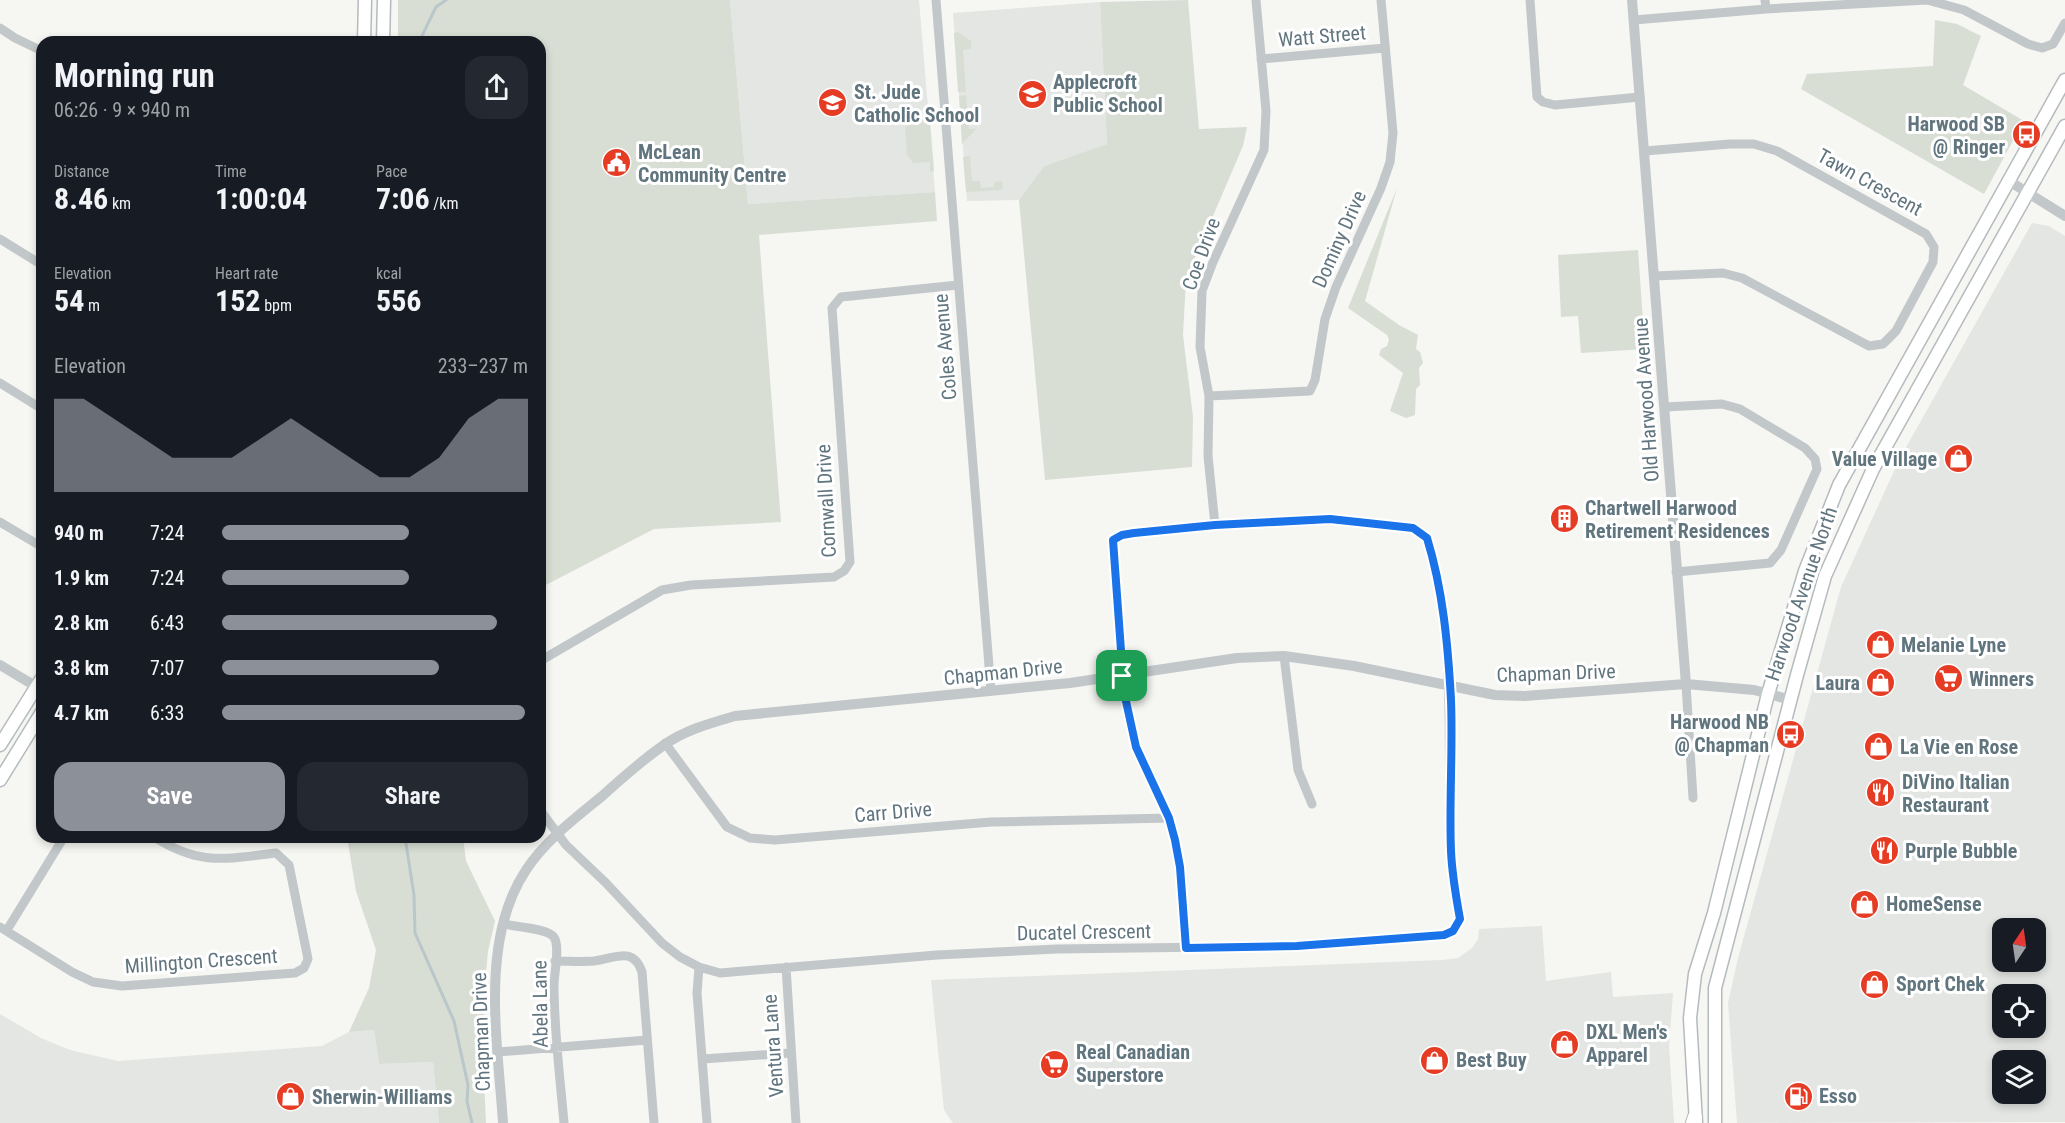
<!DOCTYPE html>
<meta charset="utf-8">
<style>
:root{--surface:#171b24;--page:#242831;--text:#f1f3f6;--muted:#9ea1a6;--accent:#8c9099}
body{margin:0;font-family:"Roboto Condensed",sans-serif;background:var(--page);color:var(--text);height:100vh;display:flex;flex-direction:column;font-size:22px;white-space:nowrap}
*{box-sizing:border-box;margin:0}
p{font-size:20px;color:var(--muted)}
.icon{flex:none;width:33px;height:33px;fill:none;stroke:currentColor;stroke-width:2;stroke-linecap:round;stroke-linejoin:round}
.map{position:relative;flex:1;overflow:hidden}
.details{position:absolute;left:36px;top:36px;width:510px;height:807px;display:flex;flex-direction:column;background:var(--surface);border-radius:18px;box-shadow:0 3px 9px #0003}
.details>*{flex:none}
.needle{width:39px;rotate:13deg}
.fabs{position:absolute;left:1992px;top:918px;display:grid;gap:12px}
.fabs a{display:grid;place-items:center;width:54px;height:54px;border-radius:12px;background:var(--surface);box-shadow:0 3px 9px #0003;font-size:30px}
.pin{position:absolute;display:grid;place-items:center;width:51px;height:51px;color:#fff;margin:-26px;border-radius:12px;box-shadow:0 3px 9px #0006}
.round{display:grid;place-items:center;flex:none;width:63px;height:63px;border-radius:18px;background:var(--page)}
.headline{display:flex;align-items:center;justify-content:space-between;height:102px;padding:0 18px}
h1{font-size:33px;font-weight:700;line-height:45px}
.stats{display:grid;grid-template-columns:repeat(3,1fr);gap:9px;height:102px;padding:6px 18px}
.stats div{display:grid;align-content:center}
.stats b{font-size:30px;font-weight:700}
.stats small{font-size:16px;font-weight:400}
.stats p{font-size:16px}
.chart{height:168px;padding:12px 18px}
.chart p{display:flex;justify-content:space-between}
.chart svg{width:100%;height:108px;margin-top:6px;fill:var(--accent);opacity:.7}
.cta{display:flex;gap:12px;margin-top:auto;padding:12px 18px}
.cta a{flex:1;height:69px;border-radius:18px;background:var(--accent);color:#fff;font-size:24px;font-weight:700;line-height:69px;text-align:center}
.cta a+a{background:var(--page);color:var(--text)}
ul{padding:0 18px;list-style:none;font-size:20px}
li{display:grid;grid-template-columns:96px 72px 1fr;align-items:center;height:45px}
li i{height:15px;border-radius:8px;background:var(--accent)}
.map>svg:first-child{display:block}
.built{fill:#e4e6e4;fill-rule:evenodd}
.green{fill:#d8ded4}
.lines{fill:none;stroke-linecap:round;stroke-linejoin:round}
.stream{stroke:#b9c7ca;stroke-width:3}
.secondary-casing{stroke:#b4bbbe;stroke-width:15}
.primary-casing{stroke:#b5babd;stroke-width:16}
.minor{stroke:#c2c7c9;stroke-width:9}
.tertiary{stroke:#c2c7c9;stroke-width:10}
.secondary{stroke:#fff;stroke-width:12}
.primary{stroke:#fff;stroke-width:14}
.route-casing{stroke:#fff;stroke-width:12}
.route{stroke:#1a73e8;stroke-width:8}
.labels{text-anchor:middle;stroke-width:6;stroke-linejoin:round;paint-order:stroke}
.street-label{font-size:20px;fill:#61757f;stroke:#fff}
.poi-label{font-size:20px;font-weight:bold;fill:#61757f;stroke:#fff;text-anchor:start}
</style>
<div class="map">
<svg width="2065" height="1123" viewBox="0 0 2065 1123">
<rect width="100%" height="100%" fill="#f6f6f3"/>
<path class="built" d="M 730,0 L 919,0 L 935,192 L 748,204 Z
M 1100,2 L 1107,144 L 1044,166 L 1019,200 L 967,201 L 953,13 Z
M 2032,223 L 2049,226 L 2065,236 L 2065,1122 L 1737,1123 L 1728,1003 L 1738,958 L 1841,587 L 1900,458 ZM 2036,928 L 2036,962 L 2002,962 L 2002,928 ZM 2002,994 L 2036,994 L 2036,1028 L 2002,1028 ZM 2002,1060 L 2036,1060 L 2036,1094 L 2002,1094 Z
M 1542,926 L 1546,981 L 1611,972 L 1613,997 L 1673,993 L 1669,1046 L 1674,1123 L 953,1123 L 944,1110 L 931,980 L 1442,960 L 1458,958 L 1472,948 L 1478,939 L 1479,929 Z
M 0,1014 L 41,1038 L 70,1050 L 118,1061 L 322,1046 L 349,1032 L 374,1030 L 379,1064 L 433,1062 L 439,1123 L 0,1123 Z"/>
<path class="green" d="M 398,0 L 730,0 L 748,204 L 935,192 L 937,221 L 759,235 L 781,522 L 654,529 L 540,588 L 540,42 L 398,42 Z
M 1188,0 L 1199,129 L 1247,127 L 1243,146 L 1186,279 L 1183,335 L 1193,417 L 1192,467 L 1045,480 L 1019,200 L 1044,166 L 1107,144 L 1100,2 Z
M 1935,20 L 1957,24 L 1981,36 L 1963,85 L 2024,121 L 2022,124 L 2025,126 L 2017,137 L 2015,137 L 1984,194 L 1801,89 L 1807,74 L 1933,66 Z
M 958,32 L 971,41 L 971,49 L 963,50 L 966,92 L 958,92 L 954,33 Z
M 966,95 L 969,129 L 976,129 L 962,144 L 959,96 Z
M 916,119 L 930,121 L 934,171 L 930,172 L 930,162 L 913,163 L 907,155 L 905,128 Z
M 970,156 L 972,181 L 980,181 L 981,188 L 994,187 L 994,182 L 1002,181 L 1003,188 L 1000,190 L 966,192 L 963,157 Z
M 1397,188 L 1365,301 L 1399,325 L 1418,335 L 1416,349 L 1420,352 L 1423,363 L 1419,368 L 1420,385 L 1416,389 L 1415,415 L 1406,418 L 1390,411 L 1403,373 L 1379,355 L 1381,349 L 1387,346 L 1389,340 L 1387,335 L 1348,308 Z
M 1638,250 L 1645,349 L 1581,353 L 1578,316 L 1561,317 L 1558,255 Z
M 347,837 L 463,837 L 466,861 L 495,921 L 488,951 L 486,973 L 483,1059 L 486,1123 L 439,1123 L 433,1062 L 379,1064 L 374,1030 L 349,1032 L 369,988 L 376,950 L 356,891 Z"/>
<g class="lines">
<path class="stream" d="M 419,42 L 436,7 L 446,0
M 405,837 L 414,895 L 415,933 L 454,1021 L 468,1085 L 467,1101 L 472,1123"/>
<defs>
<path id="secondary" d="M 364,42 L 365,0
M 383,42 L 384,0
M 0,745 L 42,678
M 0,780 L 42,712
M 1696,1123 L 1690,1018 L 1695,974 L 1714,913 L 1768,694 L 1805,571 L 1839,485 L 2065,80
M 1715,1123 L 1715,988 L 1797,675 L 1825,576 L 1873,469 L 2065,126"/>
<path id="primary" d="M 1693,1123 L 1695,1117"/>
</defs>
<use href="#secondary" class="secondary-casing"/>
<use href="#primary" class="primary-casing"/>
<path class="minor" d="M 936,0 L 991,691
M 1530,0 L 1537,97 L 1543,102 L 1555,105 L 1640,97
M 1765,0 L 1766,9 L 1927,0 L 1964,10 L 2028,44 L 2042,48 L 2053,44 L 2065,23
M 1634,20 L 1766,9
M 0,28 L 15,38 L 42,51
M 1261,59 L 1385,48
M 1645,151 L 1730,144 L 1754,144 L 1777,151 L 1926,234 L 1934,247 L 1933,262 L 1896,331 L 1883,344 L 1869,346 L 1742,278 L 1723,273 L 1655,276
M 0,239 L 42,265
M 0,383 L 42,409
M 1209,396 L 1310,391 L 1315,380 L 1325,319 L 1336,287 L 1381,188 L 1390,162 L 1393,133 L 1381,0
M 1665,407 L 1722,404 L 1740,409 L 1805,448 L 1815,459 L 1817,469 L 1781,550 L 1770,563 L 1676,572
M 0,522 L 42,547
M 1215,525 L 1208,456 L 1209,396 L 1200,347 L 1202,291 L 1213,262 L 1264,150 L 1266,111 L 1256,0
M 1284,656 L 1298,770 L 1312,804
M 540,661 L 662,590 L 691,585 L 834,577 L 844,571 L 850,562 L 832,308 L 841,297 L 958,285
M 1686,684 L 1693,798
M 665,743 L 727,827 L 750,838 L 775,840 L 991,822 L 1169,818
M 540,810 L 566,845 L 606,883 L 662,943 L 680,957 L 699,967 L 720,973 L 937,955 L 1057,949 L 1297,946 L 1444,935 C 1451,932 1458,928 1460,920 C 1462,911 1456,897 1454,888 C 1453,876 1451,864 1451,852 C 1446,745 1458,642 1427,538 L 1413,528 L 1330,519 L 1215,525 L 1134,533 L 1122,535 L 1113,540 L 1124,692 L 1136,747 L 1169,818 L 1175,840 L 1180,867 L 1186,948
M 504,924 C 516,927 545,928 553,936 C 561,944 554,973 554,985 C 554,1031 560,1077 564,1123
M 0,927 L 72,972 L 93,982 L 122,986 L 295,973 L 304,968 L 308,959 L 289,865 L 276,853 C 225,859 200,866 154,837
M 7,930 L 64,837
M 555,961 C 568,961 581,962 594,961 C 614,959 633,945 642,972 L 654,1123
M 699,967 L 697,993 L 707,1123
M 786,967 L 796,1123
M 498,1052 L 647,1040
M 702,1059 L 790,1053"/>
<path class="tertiary" d="M 1632,0 L 1686,684
M 2009,181 L 2065,216
M 0,665 L 42,690
M 503,1123 C 498,1043 479,941 526,870 C 545,841 574,819 601,797 C 621,779 642,760 664,745 C 685,730 711,723 735,716 L 1070,683 L 1237,658 L 1284,656 L 1354,666 L 1495,695 L 1524,696 L 1686,684 L 1754,690 L 1791,700"/>
<use href="#secondary" class="secondary"/>
<use href="#primary" class="primary"/>
</g>
<g class="lines">
<defs>
<path id="route" d="M 1330,519 L 1413,528 L 1427,538 C 1443,590 1448,645 1451,700 C 1453,750 1449,801 1451,851 C 1452,874 1456,897 1460,919 L 1453,931 L 1444,935 L 1297,946 L 1186,948 L 1180,867 L 1175,840 L 1169,818 L 1136,747 L 1124,692 L 1113,540 L 1122,535 L 1134,533 L 1215,525 Z"/>
</defs>
<use href="#route" class="route-casing"/>
<use href="#route" class="route"/>
</g>
<defs>
<symbol id="school-disc" viewBox="-11 -11 22 22"><circle r="9.5" fill="#e63c24" stroke="#fff"/><path d="M0-5L7-2L0 1L-7-2ZM-4 1L0 2.5L4 1V4Q0 6-4 4Z" fill="#fff"/></symbol>
<symbol id="bus-disc" viewBox="-11 -11 22 22"><circle r="9.5" fill="#e63c24" stroke="#fff"/><path d="M-5-6H5V4H4V6H2V4H-2V6H-4V4H-5ZM-3.5-4V0h7V-4ZM-3.5 1.2v1.5H-2V1.2ZM2 1.2v1.5H3.5V1.2Z" fill="#fff"/></symbol>
<symbol id="civic-disc" viewBox="-11 -11 22 22"><circle r="9.5" fill="#e63c24" stroke="#fff"/><path d="M-.6-6.5H3V-4.5H.6V-3L4-1V1h2V6H-6V1h2V-1L-.6-3ZM-1.2 2.5V6h2.4V2.5Z" fill="#fff"/></symbol>
<symbol id="shop-disc" viewBox="-11 -11 22 22"><circle r="9.5" fill="#e63c24" stroke="#fff"/><path d="M-5-2.5h2.3a2.7 3.5 0 0 1 5.4 0H5L5.5 6h-11ZM-1.5-2.5h3a1.5 2.3 0 0 0-3 0Z" fill="#fff"/></symbol>
<symbol id="building-disc" viewBox="-11 -11 22 22"><circle r="9.5" fill="#e63c24" stroke="#fff"/><path d="M-4-6H4V6H1V3H-1V6H-4ZM-2.5-4.3h1.7v1.8h-1.7ZM.8-4.3h1.7v1.8H.8ZM-2.5-1h1.7V.8h-1.7ZM.8-1h1.7V.8H.8Z" fill="#fff"/></symbol>
<symbol id="supermarket-disc" viewBox="-11 -11 22 22"><circle r="9.5" fill="#e63c24" stroke="#fff"/><path d="M-6-5.5h2.5l.6 2H6L4.5 2H-2.5L-4.4-4H-6ZM-1.5 3.2a1.3 1.3 0 1 0 .1 0ZM3 3.2a1.3 1.3 0 1 0 .1 0Z" fill="#fff"/></symbol>
<symbol id="restaurant-disc" viewBox="-11 -11 22 22"><circle r="9.5" fill="#e63c24" stroke="#fff"/><path d="M-5-6h1v4h1v-4h1v4h1v-4h1v5L-1.5 .5V6h-2V.5L-5-1ZM5-6V6H3V1.5H1.5Q1.5-4 5-6Z" fill="#fff"/></symbol>
<symbol id="fuel-disc" viewBox="-11 -11 22 22"><circle r="9.5" fill="#e63c24" stroke="#fff"/><path d="M-5.5-6h7V0h2V4h1.3V-2.5L3-4.5l.8-.8L6-3V5H2.5V1h-1V6h-7ZM-4.2-4.7v3.2H.2V-4.7Z" fill="#fff"/></symbol>
</defs>
<g fill-rule="evenodd">
<use href="#school-disc" x="1016" y="78" width="33" height="33"/>
<use href="#school-disc" x="816" y="86" width="33" height="33"/>
<use href="#bus-disc" x="2010" y="118" width="33" height="33"/>
<use href="#civic-disc" x="600" y="146" width="33" height="33"/>
<use href="#shop-disc" x="1942" y="442" width="33" height="33"/>
<use href="#building-disc" x="1548" y="502" width="33" height="33"/>
<use href="#shop-disc" x="1864" y="628" width="33" height="33"/>
<use href="#supermarket-disc" x="1932" y="662" width="33" height="33"/>
<use href="#shop-disc" x="1864" y="666" width="33" height="33"/>
<use href="#bus-disc" x="1774" y="718" width="33" height="33"/>
<use href="#shop-disc" x="1862" y="730" width="33" height="33"/>
<use href="#restaurant-disc" x="1864" y="776" width="33" height="33"/>
<use href="#restaurant-disc" x="1868" y="834" width="33" height="33"/>
<use href="#shop-disc" x="1848" y="888" width="33" height="33"/>
<use href="#shop-disc" x="1858" y="968" width="33" height="33"/>
<use href="#shop-disc" x="1548" y="1028" width="33" height="33"/>
<use href="#shop-disc" x="1418" y="1044" width="33" height="33"/>
<use href="#supermarket-disc" x="1038" y="1048" width="33" height="33"/>
<use href="#fuel-disc" x="1782" y="1080" width="33" height="33"/>
<use href="#shop-disc" x="274" y="1080" width="33" height="33"/>
</g>
<g class="labels">
<g class="street-label">
<text transform="translate(1322 36) rotate(-5)" y="7">Watt Street</text>
<text transform="translate(1870 182) rotate(29)" y="7">Tawn Crescent</text>
<text transform="translate(1339 239) rotate(-66)" y="7">Dominy Drive</text>
<text transform="translate(1201 254) rotate(-70)" y="7">Coe Drive</text>
<text transform="translate(945 347) rotate(-95)" y="7">Coles Avenue</text>
<text transform="translate(1646 400) rotate(-94)" y="7">Old Harwood Avenue</text>
<text transform="translate(826 501) rotate(-93)" y="7">Cornwall Drive</text>
<text transform="translate(1801 594) rotate(-71)" y="7">Harwood Avenue North</text>
<text transform="translate(1003 672) rotate(-6)" y="7">Chapman Drive</text>
<text transform="translate(1556 673) rotate(-2)" y="7">Chapman Drive</text>
<text transform="translate(893 812) rotate(-5)" y="7">Carr Drive</text>
<text transform="translate(1084 932) rotate(-1)" y="7">Ducatel Crescent</text>
<text transform="translate(201 961) rotate(-4)" y="7">Millington Crescent</text>
<text transform="translate(540 1004) rotate(-91)" y="7">Abela Lane</text>
<text transform="translate(481 1032) rotate(-92)" y="7">Chapman Drive</text>
<text transform="translate(773 1046) rotate(-94)" y="7">Ventura Lane</text>
</g>
<g class="poi-label">
<text x="1053" y="89">Applecroft<tspan x="1053" dy="23">Public School</tspan></text>
<text x="854" y="99">St. Jude<tspan x="854" dy="23">Catholic School</tspan></text>
<text x="2005" y="131" text-anchor="end">Harwood SB<tspan x="2005" dy="23">@ Ringer</tspan></text>
<text x="638" y="159">McLean<tspan x="638" dy="23">Community Centre</tspan></text>
<text x="1937" y="466" text-anchor="end">Value Village</text>
<text x="1585" y="515">Chartwell Harwood<tspan x="1585" dy="23">Retirement Residences</tspan></text>
<text x="1901" y="652">Melanie Lyne</text>
<text x="1969" y="686">Winners</text>
<text x="1860" y="690" text-anchor="end">Laura</text>
<text x="1769" y="729" text-anchor="end">Harwood NB<tspan x="1769" dy="23">@ Chapman</tspan></text>
<text x="1900" y="754">La Vie en Rose</text>
<text x="1902" y="789">DiVino Italian<tspan x="1902" dy="23">Restaurant</tspan></text>
<text x="1905" y="858">Purple Bubble</text>
<text x="1886" y="911">HomeSense</text>
<text x="1896" y="991">Sport Chek</text>
<text x="1586" y="1039">DXL Men's<tspan x="1586" dy="23">Apparel</tspan></text>
<text x="1076" y="1059">Real Canadian<tspan x="1076" dy="23">Superstore</tspan></text>
<text x="1456" y="1067">Best Buy</text>
<text x="1819" y="1103">Esso</text>
<text x="312" y="1104">Sherwin-Williams</text>
</g>
</g>
</svg>
<div class="fabs">
<a><svg class="needle" viewBox="-14 -14 28 28"><path d="M0-13l5 13h-10z" fill="#e53935"/><path d="M0 13l5-13h-10z" fill="#9ea1a6"/></svg></a>
<a><svg class="icon" aria-label="locate" viewBox="0 0 24 24"><circle cx="12" cy="12" r="6"/><path d="M12 2v4M12 18v4M2 12h4M18 12h4"/></svg></a>
<a><svg class="icon" aria-label="layers" viewBox="0 0 24 24"><path d="M12 4l9 5-9 5-9-5zM3 14l9 5 9-5"/></svg></a>
</div>
<div class="pin" style="left:1122px;top:676px;background:#1e9e55"><svg class="icon" aria-label="arrive" viewBox="0 0 24 24"><path d="M6 21V4h12l-3 4 3 4H6"/></svg></div>
<section class="details">
<div class="headline"><div><h1>Morning run</h1><p>06:26 · 9 × 940 m</p></div><a class="round"><svg class="icon" aria-label="share" viewBox="0 0 24 24"><path d="M12 15V3M7 8l5-5 5 5M5 13v7h14v-7"/></svg></a></div>
<div class="stats">
<div><p>Distance</p><b>8.46<small> km</small></b></div>
<div><p>Time</p><b>1:00:04</b></div>
<div><p>Pace</p><b>7:06<small> /km</small></b></div>
</div>
<div class="stats">
<div><p>Elevation</p><b>54<small> m</small></b></div>
<div><p>Heart rate</p><b>152<small> bpm</small></b></div>
<div><p>kcal</p><b>556</b></div>
</div>
<div class="chart"><p><span>Elevation</span>233–237 m</p>
<svg viewBox="0 0 160 44" preserveAspectRatio="none"><path d="M0 44V6L10 6L20 14L30 22L40 30L50 30L60 30L70 22L80 14L90 22L100 30L110 38L120 38L130 30L140 14L150 6L160 6V44z"/></svg>
</div>
<ul>
<li><b>940 m</b>7:24<i style="width:61%"></i></li>
<li><b>1.9 km</b>7:24<i style="width:61%"></i></li>
<li><b>2.8 km</b>6:43<i style="width:90%"></i></li>
<li><b>3.8 km</b>7:07<i style="width:71%"></i></li>
<li><b>4.7 km</b>6:33<i style="width:99%"></i></li>
</ul>
<div class="cta"><a>Save</a><a>Share</a></div>
</section>
</div>
